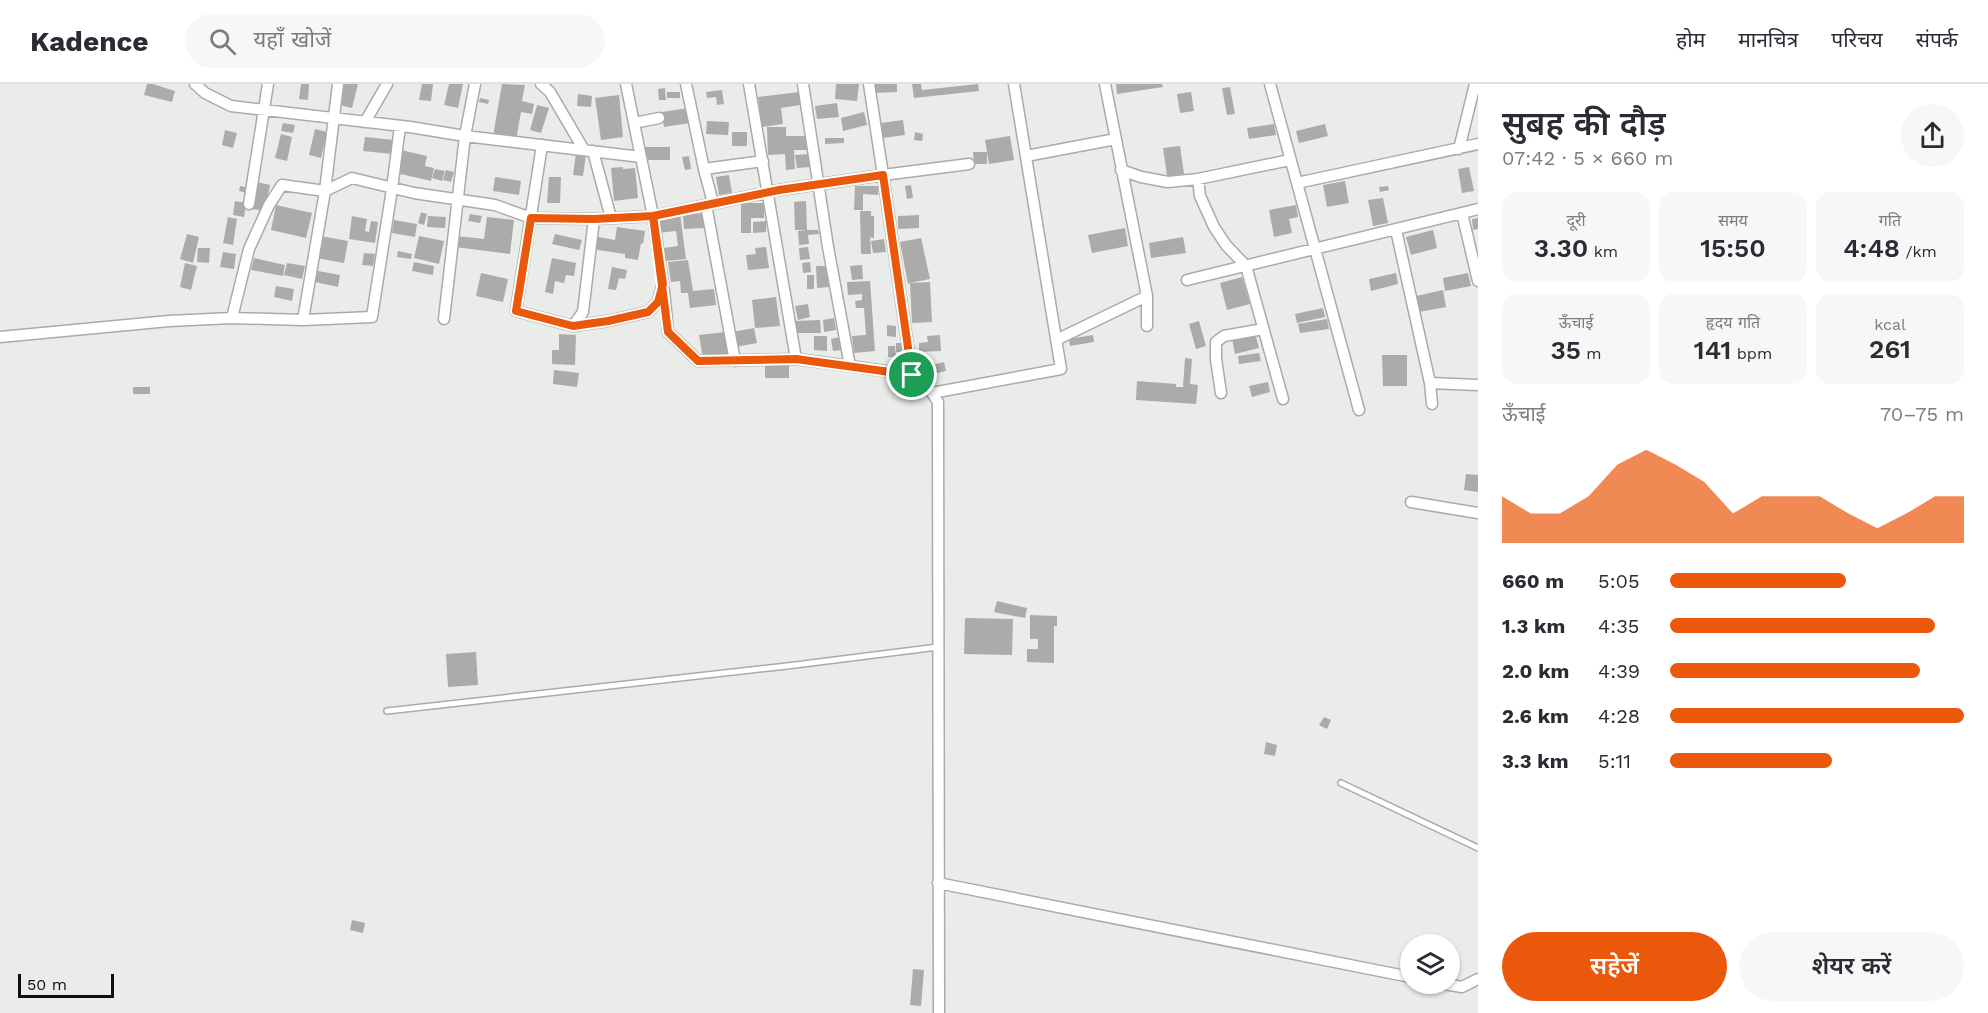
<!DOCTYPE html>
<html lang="hi">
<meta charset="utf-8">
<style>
:root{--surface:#fff;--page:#f7f7f7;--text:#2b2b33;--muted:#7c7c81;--line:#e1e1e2;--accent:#ea580c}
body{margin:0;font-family:"Work Sans","Noto Sans Devanagari",sans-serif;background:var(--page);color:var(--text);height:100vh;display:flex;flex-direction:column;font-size:22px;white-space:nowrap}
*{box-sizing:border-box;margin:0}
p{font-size:20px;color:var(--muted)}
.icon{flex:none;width:33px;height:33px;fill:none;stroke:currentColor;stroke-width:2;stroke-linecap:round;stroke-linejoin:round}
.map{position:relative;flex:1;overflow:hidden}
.panel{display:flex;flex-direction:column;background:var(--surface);width:510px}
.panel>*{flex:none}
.fabs{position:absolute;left:1400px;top:850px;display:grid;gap:12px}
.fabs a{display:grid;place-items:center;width:60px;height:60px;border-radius:50%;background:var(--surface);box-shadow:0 2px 4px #0004;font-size:30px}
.scale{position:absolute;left:18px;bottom:15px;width:96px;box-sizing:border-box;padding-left:6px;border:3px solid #0e0f0e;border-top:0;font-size:16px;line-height:21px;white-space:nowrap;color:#0e0f0e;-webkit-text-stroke:4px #eaece9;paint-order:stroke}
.pin{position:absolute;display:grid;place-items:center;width:51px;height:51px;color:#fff;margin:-26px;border:3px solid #fff;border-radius:50%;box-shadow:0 2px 6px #0007}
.round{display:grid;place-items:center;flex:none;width:63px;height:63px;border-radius:32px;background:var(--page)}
.overview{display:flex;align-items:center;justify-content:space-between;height:102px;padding:0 24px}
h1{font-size:33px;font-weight:600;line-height:45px}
.figures{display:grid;grid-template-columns:repeat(3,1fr);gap:9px;height:102px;padding:6px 24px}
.figures div{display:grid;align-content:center;border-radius:15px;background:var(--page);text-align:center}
.figures b{font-size:26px;font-weight:600}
.figures small{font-size:16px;font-weight:400}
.figures p{font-size:16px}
.chart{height:168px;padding:12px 24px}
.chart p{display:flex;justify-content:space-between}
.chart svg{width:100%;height:108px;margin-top:6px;fill:var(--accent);opacity:.7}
.cta{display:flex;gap:12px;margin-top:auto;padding:12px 24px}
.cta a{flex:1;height:69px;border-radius:36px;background:var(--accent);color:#fff;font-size:24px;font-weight:600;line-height:69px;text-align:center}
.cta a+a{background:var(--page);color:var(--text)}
ul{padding:0 24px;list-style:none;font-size:20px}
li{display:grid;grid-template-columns:96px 72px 1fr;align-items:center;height:45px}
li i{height:15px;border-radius:8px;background:var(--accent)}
header{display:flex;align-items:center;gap:36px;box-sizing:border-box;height:84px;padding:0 30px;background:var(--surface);border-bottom:2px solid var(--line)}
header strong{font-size:28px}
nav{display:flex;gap:33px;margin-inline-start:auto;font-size:21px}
.search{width:420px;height:54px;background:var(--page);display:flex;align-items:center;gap:15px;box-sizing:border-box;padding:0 21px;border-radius:33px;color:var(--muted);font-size:22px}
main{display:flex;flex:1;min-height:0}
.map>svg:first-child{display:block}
.building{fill:#abacaa}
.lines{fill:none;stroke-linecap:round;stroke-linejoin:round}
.lane-casing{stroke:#aaaba8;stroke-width:8}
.street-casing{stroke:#aaaba8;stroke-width:13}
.lane{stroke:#fff;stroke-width:5}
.street{stroke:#fff;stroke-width:10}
.route-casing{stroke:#fff;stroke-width:12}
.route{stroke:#ea580c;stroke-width:8}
</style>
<header>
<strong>Kadence</strong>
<div class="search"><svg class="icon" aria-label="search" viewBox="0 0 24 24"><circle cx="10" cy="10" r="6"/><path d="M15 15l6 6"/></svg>यहाँ खोजें</div>
<nav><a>होम</a><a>मानचित्र</a><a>परिचय</a><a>संपर्क</a></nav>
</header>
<main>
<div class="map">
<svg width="1478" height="929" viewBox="0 0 1478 929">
<rect width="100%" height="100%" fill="#eaece9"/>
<path class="building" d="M 147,0 L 153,0 L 175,7 L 172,18 L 144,11 Z
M 301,0 L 309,0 L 308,16 L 299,15 Z
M 344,0 L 358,0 L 352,24 L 339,21 Z
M 422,0 L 433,0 L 431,17 L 419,16 Z
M 449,0 L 463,0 L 458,24 L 444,21 Z
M 502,0 L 525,1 L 522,17 L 534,20 L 532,30 L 521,28 L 516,56 L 493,52 Z
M 836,0 L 859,0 L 857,17 L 835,15 Z
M 872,0 L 897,0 L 897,8 L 872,9 Z
M 912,0 L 921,0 L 922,6 L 978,0 L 979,7 L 914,14 Z
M 1116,0 L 1162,0 L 1163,3 L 1117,10 Z
M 1230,3 L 1235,30 L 1227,31 L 1222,4 Z
M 665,4 L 666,16 L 659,16 L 658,5 Z
M 722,6 L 724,20 L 717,21 L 716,13 L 707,14 L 706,8 Z
M 667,8 L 680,8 L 680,14 L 667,14 Z
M 799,8 L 800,21 L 781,24 L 783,40 L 762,43 L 758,13 Z
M 1191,8 L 1194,27 L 1180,29 L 1177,10 Z
M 578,10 L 592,12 L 591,23 L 577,22 Z
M 619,11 L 623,53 L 601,56 L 595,14 Z
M 480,14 L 489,16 L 488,20 L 479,18 Z
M 837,19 L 839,33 L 817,35 L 815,22 Z
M 537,21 L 549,24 L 541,49 L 530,46 Z
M 688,24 L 690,39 L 664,43 L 662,28 Z
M 864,28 L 867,41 L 843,47 L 841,34 Z
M 903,36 L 905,51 L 883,54 L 881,39 Z
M 707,37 L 729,38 L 728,51 L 706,50 Z
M 283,39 L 295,41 L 293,49 L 281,47 Z
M 1274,40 L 1276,51 L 1249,55 L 1247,44 Z
M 1325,40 L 1328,52 L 1299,59 L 1296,47 Z
M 767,43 L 786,43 L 786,52 L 807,52 L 808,66 L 794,66 L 795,85 L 786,86 L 785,70 L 768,71 Z
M 315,45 L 327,48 L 321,74 L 309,71 Z
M 225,46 L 237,49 L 233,64 L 222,61 Z
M 732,48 L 747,48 L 747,62 L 732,62 Z
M 915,48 L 923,50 L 922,57 L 914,56 Z
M 281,50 L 292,53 L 287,77 L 275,74 Z
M 1010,52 L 1014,76 L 989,80 L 985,56 Z
M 365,53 L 394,56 L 392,70 L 363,67 Z
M 825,54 L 844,54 L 844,59 L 825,60 Z
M 1180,62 L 1184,90 L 1167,92 L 1163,64 Z
M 645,63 L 670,63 L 670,76 L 645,76 Z
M 401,66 L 427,72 L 425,82 L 434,84 L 431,97 L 396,89 Z
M 973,68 L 987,68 L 987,80 L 974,80 Z
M 576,69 L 586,70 L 583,92 L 573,91 Z
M 809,70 L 810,83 L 797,84 L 795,71 Z
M 689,72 L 691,85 L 685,86 L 682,73 Z
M 623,83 L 623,85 L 635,84 L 638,114 L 614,117 L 611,84 Z
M 1469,83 L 1474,107 L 1462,109 L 1458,85 Z
M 435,85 L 445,87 L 442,97 L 432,94 Z
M 446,86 L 454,88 L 451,98 L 443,96 Z
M 729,91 L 732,109 L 719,111 L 716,93 Z
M 495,93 L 521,97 L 519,111 L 493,107 Z
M 549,93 L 561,93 L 560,119 L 547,119 Z
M 1345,97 L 1349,119 L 1327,123 L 1323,101 Z
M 257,98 L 270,101 L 265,127 L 252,125 Z
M 911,101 L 913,114 L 907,115 L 905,102 Z
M 240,102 L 249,104 L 248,109 L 239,107 Z
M 855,102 L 879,102 L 878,111 L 863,110 L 863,126 L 854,126 Z
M 1388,102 L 1389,106 L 1380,108 L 1379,103 Z
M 1383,114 L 1388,139 L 1373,142 L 1368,116 Z
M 235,117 L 246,119 L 244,133 L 233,131 Z
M 806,117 L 807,146 L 795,146 L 794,118 Z
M 741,119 L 764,119 L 764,134 L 751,134 L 751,149 L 741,149 Z
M 276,121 L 312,129 L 306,154 L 271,146 Z
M 1296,121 L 1298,133 L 1289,135 L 1292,149 L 1274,153 L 1269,126 Z
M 860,127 L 871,127 L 871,132 L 874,132 L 874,154 L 871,154 L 870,152 L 871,170 L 861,170 Z
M 421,128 L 427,130 L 424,141 L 418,139 Z
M 680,129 L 686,175 L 665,177 L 664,164 L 678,162 L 676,147 L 658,149 L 656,132 Z
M 704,129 L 705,144 L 684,145 L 683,131 Z
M 470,130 L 482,132 L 480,139 L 468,137 Z
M 919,131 L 919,144 L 898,145 L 898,132 Z
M 352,132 L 367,135 L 365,147 L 369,148 L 371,137 L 378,138 L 375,159 L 349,155 Z
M 428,132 L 446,133 L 445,144 L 427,143 Z
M 228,133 L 237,135 L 233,161 L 223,159 Z
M 487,133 L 514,136 L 510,170 L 455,163 L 457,152 L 484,155 Z
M 1478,134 L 1478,145 L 1473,146 L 1472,135 Z
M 394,136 L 417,140 L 415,153 L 392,149 Z
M 766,137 L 766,148 L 753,149 L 753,138 Z
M 617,143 L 645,147 L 643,160 L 641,159 L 638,176 L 625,174 L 625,170 L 591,165 L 593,152 L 615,156 Z
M 1125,144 L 1128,162 L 1092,169 L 1088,151 Z
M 806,146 L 818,146 L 819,150 L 808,151 L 809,160 L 799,161 L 798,147 Z
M 1433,146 L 1437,164 L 1411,171 L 1406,153 Z
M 187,150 L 199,153 L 193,179 L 180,175 Z
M 555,150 L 582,156 L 579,166 L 552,160 Z
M 321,152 L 348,157 L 344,179 L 317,174 Z
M 419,152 L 444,157 L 439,180 L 414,174 Z
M 1183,153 L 1186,169 L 1151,174 L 1149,159 Z
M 921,154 L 930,195 L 910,199 L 930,198 L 932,238 L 912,239 L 910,199 L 908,200 L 900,158 Z
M 884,155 L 886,168 L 873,169 L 871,157 Z
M 766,163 L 769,184 L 748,186 L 746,171 L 756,170 L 755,164 Z
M 808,163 L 810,175 L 800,176 L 799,164 Z
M 198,164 L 210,164 L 209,179 L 197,178 Z
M 398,167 L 412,170 L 411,175 L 397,173 Z
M 223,168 L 236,170 L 234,185 L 220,183 Z
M 364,169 L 375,170 L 373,182 L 362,181 Z
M 254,174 L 285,181 L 283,192 L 251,186 Z
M 552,174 L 576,179 L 574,192 L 566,191 L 564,199 L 555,197 L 553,210 L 545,208 Z
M 688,176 L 693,207 L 714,205 L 716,221 L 690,224 L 688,209 L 681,209 L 680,197 L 671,198 L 668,178 Z
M 414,178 L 434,182 L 433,191 L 412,187 Z
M 810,178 L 811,188 L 803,189 L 802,179 Z
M 185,179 L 197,182 L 191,206 L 180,203 Z
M 287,179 L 305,182 L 302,195 L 284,191 Z
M 862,181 L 863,195 L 852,196 L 850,182 Z
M 816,182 L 828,182 L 829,203 L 817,204 Z
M 612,183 L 627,186 L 625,195 L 619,194 L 616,206 L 608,205 Z
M 318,187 L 340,191 L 338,203 L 315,198 Z
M 481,189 L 508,195 L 503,218 L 476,212 Z
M 1396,189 L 1398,200 L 1371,207 L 1369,195 Z
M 1468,189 L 1471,202 L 1445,207 L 1443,194 Z
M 807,191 L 814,191 L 814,205 L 807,205 Z
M 1242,193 L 1250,220 L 1227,226 L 1220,199 Z
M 870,197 L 875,267 L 854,269 L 852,252 L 866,251 L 864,224 L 856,224 L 855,217 L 862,216 L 862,210 L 848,211 L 847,198 Z
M 276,202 L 294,205 L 292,217 L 274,213 Z
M 1443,206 L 1446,223 L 1419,228 L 1416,212 Z
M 776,213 L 780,242 L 755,244 L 752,216 Z
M 808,220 L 810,233 L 798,236 L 795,222 Z
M 1323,224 L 1325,233 L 1297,239 L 1295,230 Z
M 834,234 L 836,246 L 824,248 L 823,236 Z
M 1327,235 L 1329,245 L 1300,249 L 1298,240 Z
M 820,236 L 821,249 L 794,249 L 794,237 Z
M 1199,237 L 1206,262 L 1196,265 L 1189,240 Z
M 887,241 L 896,242 L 896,253 L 887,252 Z
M 754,244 L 757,259 L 735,263 L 732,248 Z
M 725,248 L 728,272 L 703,275 L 699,251 Z
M 1255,249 L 1259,264 L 1235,270 L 1232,255 Z
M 559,250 L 576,251 L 575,281 L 552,280 L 552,266 L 559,266 Z
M 940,251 L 941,267 L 919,268 L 919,259 L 928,258 L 927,252 Z
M 1093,251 L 1094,258 L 1070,262 L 1069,255 Z
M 814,252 L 827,252 L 827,267 L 814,266 Z
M 840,253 L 842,266 L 833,267 L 831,255 Z
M 896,259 L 904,259 L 904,268 L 896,268 Z
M 888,262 L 895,262 L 896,273 L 888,273 Z
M 1259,269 L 1261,277 L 1239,280 L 1238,272 Z
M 1382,271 L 1407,271 L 1407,302 L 1383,302 Z
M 1185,274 L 1192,275 L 1190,300 L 1198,301 L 1196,320 L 1136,316 L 1137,297 L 1176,300 L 1176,303 L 1183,303 Z
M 944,278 L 946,287 L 930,291 L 928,282 Z
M 789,279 L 789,294 L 765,294 L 765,280 Z
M 554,286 L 579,289 L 577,303 L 553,300 Z
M 1268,298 L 1270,308 L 1252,313 L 1249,302 Z
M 133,303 L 150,303 L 150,310 L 133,310 Z
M 1466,390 L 1478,391 L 1478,408 L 1464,406 Z
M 997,517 L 1027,524 L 1025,534 L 994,528 Z
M 1030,531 L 1057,532 L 1057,542 L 1054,542 L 1054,579 L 1027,578 L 1027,565 L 1038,565 L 1038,555 L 1030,555 Z
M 965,534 L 1013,535 L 1012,571 L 964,570 Z
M 476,568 L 478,601 L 448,603 L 446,570 Z
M 1324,633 L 1331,636 L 1327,645 L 1319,641 Z
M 1266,658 L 1277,661 L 1275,672 L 1264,670 Z
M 352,836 L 365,839 L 363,849 L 350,846 Z
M 913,885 L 924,886 L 921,922 L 910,921 Z"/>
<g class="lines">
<defs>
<path id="lane" d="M 387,627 L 787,582 L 938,563
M 1341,699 L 1478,764"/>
<path id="street" d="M 195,0 L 205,9 L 231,22 L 410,43 L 465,52 L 444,235
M 475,0 L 465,52 L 641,73
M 541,0 L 550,8 L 584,66
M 686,0 L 704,85
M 749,0 L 796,275
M 803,0 L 828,163 L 850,282 L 912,291
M 1105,0 L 1147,212 L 1147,242
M 1270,0 L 1359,326
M 365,38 L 387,0
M 634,39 L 659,34
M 542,61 L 516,227 L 573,242 L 583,228 L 594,135
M 1459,65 L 1475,0
M 593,67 L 611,134
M 1026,72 L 1116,55
M 969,80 L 883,91 L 912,291 L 932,309 L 1061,285 L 1014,0
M 1121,86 L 1141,93 L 1168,98 L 1198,95 L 1290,76
M 1198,95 L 1200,112 L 1214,143 L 1226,161 L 1246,182 L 1283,315
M 1297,99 L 1478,60
M 713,119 L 704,85 L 763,77
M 249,120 L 268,0
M 706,121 L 735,277
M 1462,129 L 1478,197
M 1396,146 L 1430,299 L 1432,320
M 1187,196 L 1478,125
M 664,206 L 668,248 L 698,277 L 796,275 L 850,282
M 232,234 L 303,236 L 372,233 L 392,105 L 400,42
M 303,236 L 325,107 L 338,0
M 573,242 L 608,237 L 648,228 L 658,218 L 663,199 L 653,132 L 626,0
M 0,253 L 169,237 L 232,234 L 249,165 L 269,121 L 282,101 L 325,107 L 352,94 L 414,109 L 495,121 L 531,134 L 594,135 L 653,132 L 779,106 L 883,91 L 869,0
M 1056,256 L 1147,212
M 1430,299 L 1478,301
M 932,309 L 938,318 L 939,929
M 1221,309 L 1216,275 L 1216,258 L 1224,252 L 1263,245
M 1411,418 L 1478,429
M 938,799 L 1410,893
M 1444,900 L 1462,903 L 1478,895"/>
</defs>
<use href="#lane" class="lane-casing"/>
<use href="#street" class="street-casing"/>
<use href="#lane" class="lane"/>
<use href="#street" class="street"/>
</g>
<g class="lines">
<defs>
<path id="route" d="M 912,291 L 796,275 L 698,277 L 668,248 L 653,132 L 594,135 L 531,134 L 516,227 L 573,242 L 608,237 L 648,228 L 658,218 L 663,200 L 653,132 L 779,106 L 883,91 L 912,291"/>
</defs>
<use href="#route" class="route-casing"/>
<use href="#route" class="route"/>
</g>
</svg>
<div class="fabs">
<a><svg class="icon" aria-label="layers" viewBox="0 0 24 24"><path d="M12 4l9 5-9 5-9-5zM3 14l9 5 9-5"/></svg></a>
</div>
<div class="scale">50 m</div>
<div class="pin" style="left:912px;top:291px;background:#1e9e55"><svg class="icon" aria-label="arrive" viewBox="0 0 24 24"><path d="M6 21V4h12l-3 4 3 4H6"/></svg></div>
</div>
<section class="panel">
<div class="overview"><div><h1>सुबह की दौड़</h1><p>07:42 · 5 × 660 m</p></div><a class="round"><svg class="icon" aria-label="share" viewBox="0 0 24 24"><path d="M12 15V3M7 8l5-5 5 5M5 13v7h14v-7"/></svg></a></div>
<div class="figures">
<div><p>दूरी</p><b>3.30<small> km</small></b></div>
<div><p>समय</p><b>15:50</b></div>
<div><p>गति</p><b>4:48<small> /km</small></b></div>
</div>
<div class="figures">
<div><p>ऊँचाई</p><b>35<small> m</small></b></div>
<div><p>हृदय गति</p><b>141<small> bpm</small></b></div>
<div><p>kcal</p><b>261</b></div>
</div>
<div class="chart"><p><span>ऊँचाई</span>70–75 m</p>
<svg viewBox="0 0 160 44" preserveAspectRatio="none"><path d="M0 44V25L10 32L20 32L30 25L40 12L50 6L60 12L70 19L80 32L90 25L100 25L110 25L120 32L130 38L140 32L150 25L160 25V44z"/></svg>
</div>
<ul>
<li><b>660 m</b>5:05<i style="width:60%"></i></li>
<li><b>1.3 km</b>4:35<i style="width:90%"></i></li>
<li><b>2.0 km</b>4:39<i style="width:85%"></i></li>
<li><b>2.6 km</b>4:28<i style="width:100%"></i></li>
<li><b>3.3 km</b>5:11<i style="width:55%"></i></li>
</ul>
<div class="cta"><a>सहेजें</a><a>शेयर करें</a></div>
</section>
</main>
